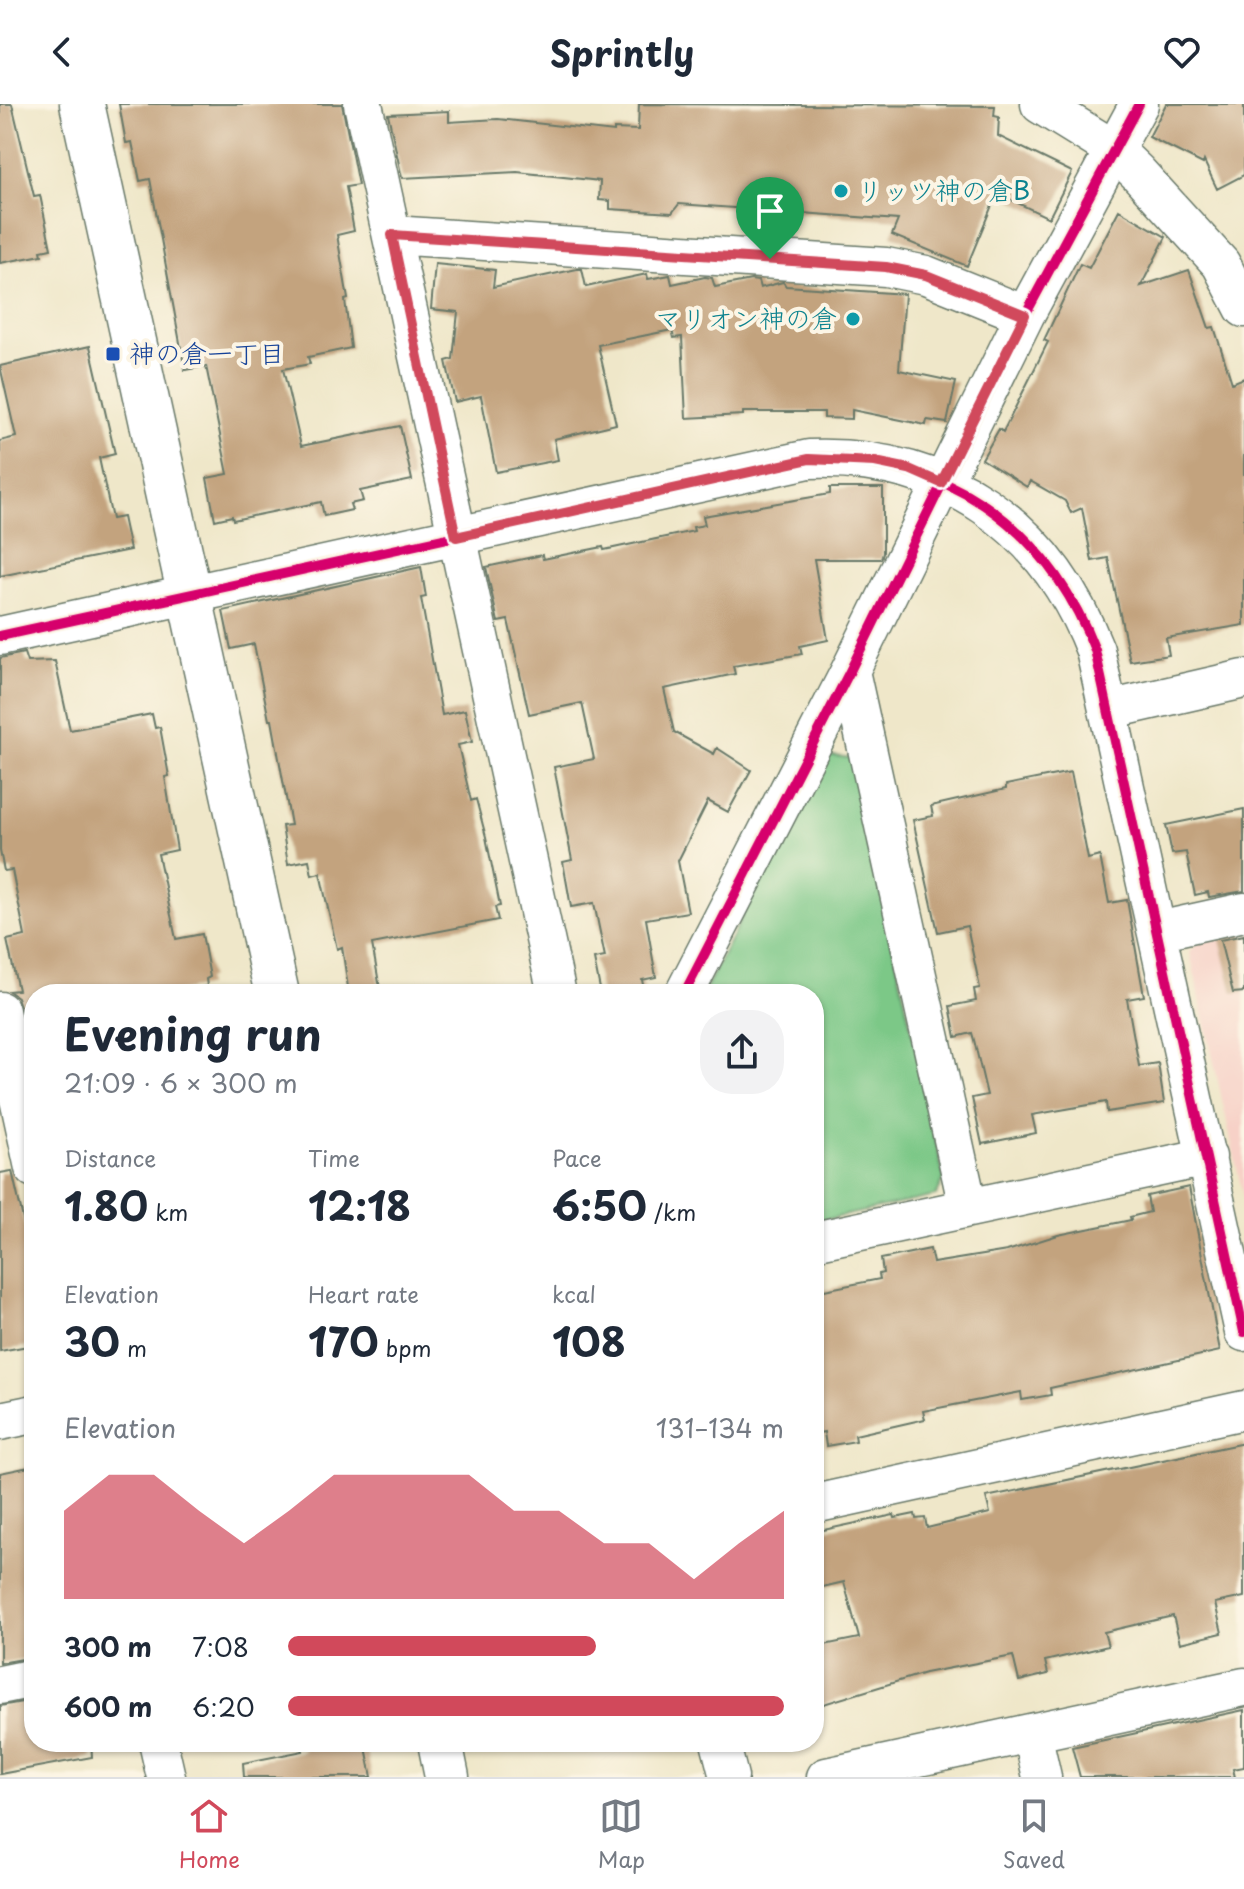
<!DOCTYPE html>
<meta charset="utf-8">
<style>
:root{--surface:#fff;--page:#f2f2f3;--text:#1f2937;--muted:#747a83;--line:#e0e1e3;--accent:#d1495b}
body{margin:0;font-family:"Playpen Sans","Klee One",sans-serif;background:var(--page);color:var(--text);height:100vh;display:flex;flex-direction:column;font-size:30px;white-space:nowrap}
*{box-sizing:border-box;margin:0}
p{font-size:26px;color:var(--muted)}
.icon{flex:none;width:44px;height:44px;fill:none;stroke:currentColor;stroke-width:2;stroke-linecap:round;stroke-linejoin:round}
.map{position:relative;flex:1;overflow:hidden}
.details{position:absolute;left:24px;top:880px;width:800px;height:768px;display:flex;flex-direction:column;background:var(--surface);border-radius:32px;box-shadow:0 2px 6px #0004}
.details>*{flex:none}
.pin{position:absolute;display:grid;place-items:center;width:68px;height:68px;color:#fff;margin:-82px -34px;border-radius:50% 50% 50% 0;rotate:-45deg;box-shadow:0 0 8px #0007}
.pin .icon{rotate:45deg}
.round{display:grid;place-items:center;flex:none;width:84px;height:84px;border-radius:32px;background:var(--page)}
.head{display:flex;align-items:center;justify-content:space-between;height:136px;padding:0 40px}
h1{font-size:44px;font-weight:700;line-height:60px}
.stats{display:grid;grid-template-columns:repeat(3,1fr);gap:12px;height:136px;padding:8px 40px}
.stats div{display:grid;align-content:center}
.stats b{font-size:40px;font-weight:700}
.stats small{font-size:22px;font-weight:400}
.stats p{font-size:22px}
.chart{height:224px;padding:16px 40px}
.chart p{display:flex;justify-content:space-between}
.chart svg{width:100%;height:144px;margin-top:8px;fill:var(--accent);opacity:.7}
ul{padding:0 40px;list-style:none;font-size:26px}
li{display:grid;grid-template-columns:128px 96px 1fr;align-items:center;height:60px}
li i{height:20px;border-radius:10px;background:var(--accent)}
header{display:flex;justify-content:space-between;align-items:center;height:104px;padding:0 40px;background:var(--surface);font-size:36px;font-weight:700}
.tabs{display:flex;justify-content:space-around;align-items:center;height:112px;border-top:2px solid var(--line);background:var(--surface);font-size:22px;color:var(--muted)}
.tabs a{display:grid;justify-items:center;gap:4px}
.tabs .active{color:var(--accent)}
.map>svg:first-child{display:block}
.built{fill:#f7d1c7}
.green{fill:#7bc887;stroke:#4d825e;stroke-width:2}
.building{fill:#c3a37e}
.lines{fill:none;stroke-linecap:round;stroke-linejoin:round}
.minor-casing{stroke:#687868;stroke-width:41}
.tertiary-casing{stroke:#687868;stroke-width:47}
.minor{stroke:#fff;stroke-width:38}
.tertiary{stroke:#fff;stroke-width:44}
.cycleway-casing{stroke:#fcf5e5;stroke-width:15}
.cycleway{stroke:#d6006c;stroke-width:10}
.route-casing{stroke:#fff;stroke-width:16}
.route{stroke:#d1495b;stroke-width:10}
.culture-dot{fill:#0f9aa8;stroke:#fcf5e5;stroke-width:3}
.transit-dot{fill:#1a4fb4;stroke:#fcf5e5;stroke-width:3}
.labels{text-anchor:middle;stroke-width:8;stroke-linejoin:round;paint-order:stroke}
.culture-label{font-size:26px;fill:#0d838f;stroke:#fcf5e5;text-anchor:start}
.transit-label{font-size:26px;fill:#164399;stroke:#fcf5e5;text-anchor:start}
</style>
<header><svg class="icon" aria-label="back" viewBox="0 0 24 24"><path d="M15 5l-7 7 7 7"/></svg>Sprintly<svg class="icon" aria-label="heart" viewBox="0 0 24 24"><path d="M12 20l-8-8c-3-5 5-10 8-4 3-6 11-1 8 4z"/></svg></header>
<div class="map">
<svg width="1244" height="1673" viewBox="0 0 1244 1673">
<rect width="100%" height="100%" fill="#fcf5e5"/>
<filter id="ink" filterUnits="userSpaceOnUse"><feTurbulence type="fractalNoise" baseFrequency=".0125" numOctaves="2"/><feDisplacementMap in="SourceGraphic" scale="16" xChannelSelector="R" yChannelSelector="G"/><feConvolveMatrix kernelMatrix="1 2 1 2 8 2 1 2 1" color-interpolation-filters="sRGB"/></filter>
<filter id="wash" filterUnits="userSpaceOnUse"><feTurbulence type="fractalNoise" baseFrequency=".006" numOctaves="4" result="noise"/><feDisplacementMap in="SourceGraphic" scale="32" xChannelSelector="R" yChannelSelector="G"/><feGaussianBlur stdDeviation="1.8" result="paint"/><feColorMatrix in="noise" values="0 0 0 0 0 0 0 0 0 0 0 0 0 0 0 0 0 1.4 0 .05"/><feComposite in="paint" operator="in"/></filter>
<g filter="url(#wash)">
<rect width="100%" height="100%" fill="#efe7c9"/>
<path class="built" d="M 1244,826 L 1244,1096 L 1190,849 L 1199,836 Z"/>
<path class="green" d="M 824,651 L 852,654 L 944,1075 L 936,1092 L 814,1118 L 814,890 L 703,890 Z"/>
<g id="blocks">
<path class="building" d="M 0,0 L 12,0 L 34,92 L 40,91 L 51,145 L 41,147 L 42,151 L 0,159 Z
M 119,0 L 342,0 L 358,81 L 346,83 L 354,127 L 337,131 L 348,195 L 345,196 L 351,244 L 308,253 L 310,260 L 283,265 L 301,342 L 400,322 L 412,376 L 360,387 L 363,397 L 350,400 L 352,406 L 324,412 L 321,398 L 233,416 L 232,412 L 215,416 L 207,374 L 228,370 L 206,262 L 185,266 L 150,75 L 140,77 L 132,38 L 126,39 Z
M 639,0 L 995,2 L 994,12 L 999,13 L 998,32 L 1072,68 L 1049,114 L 997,89 L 967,162 L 892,131 L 898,116 L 679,100 L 672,109 L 610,105 L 610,97 L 599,96 L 600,77 L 517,68 L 402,74 L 388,10 L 449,7 L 449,18 L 498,15 L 614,28 L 614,25 L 638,26 Z
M 1166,0 L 1244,0 L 1244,71 L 1217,85 L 1204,57 L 1203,60 L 1149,33 Z
M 1119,106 L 1166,133 L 1141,182 L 1189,166 L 1209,224 L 1214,223 L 1232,279 L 1244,274 L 1244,521 L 1166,534 L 1169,551 L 1130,557 L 1108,454 L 1092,457 L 1082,404 L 1071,409 L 1065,397 L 1030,377 L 1027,383 L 982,355 L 999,325 L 1003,328 L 1048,238 L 1044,236 L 1080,160 L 1089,164 Z
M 435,160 L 495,166 L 493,183 L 577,165 L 582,165 L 586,183 L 647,170 L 648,175 L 670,171 L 672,180 L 705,173 L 712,174 L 715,183 L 751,176 L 758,177 L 760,184 L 783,178 L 786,182 L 905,190 L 899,266 L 956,278 L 947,319 L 927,316 L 926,321 L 852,306 L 852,315 L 824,314 L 824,308 L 743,308 L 743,311 L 686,314 L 682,233 L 674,234 L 672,226 L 598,241 L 616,320 L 554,335 L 558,356 L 496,368 L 481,292 L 455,298 L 446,257 L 453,255 L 458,208 L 431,205 Z
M 90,242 L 115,350 L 99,354 L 112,415 L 123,413 L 130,446 L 0,472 L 0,337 L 16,333 L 0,262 Z
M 830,384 L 883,384 L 883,449 L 881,455 L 814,455 L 828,536 L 800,542 L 802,550 L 733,562 L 735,570 L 664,585 L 674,628 L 714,650 L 717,644 L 751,666 L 728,708 L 708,697 L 678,757 L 688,808 L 646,815 L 656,873 L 642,876 L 645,890 L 601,890 L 594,855 L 605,853 L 594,799 L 571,803 L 563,758 L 572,756 L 554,663 L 594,655 L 582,599 L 529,610 L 508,516 L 498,518 L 486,463 L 542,451 L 543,455 L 603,443 L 604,446 L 694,427 L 693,423 L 705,421 L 703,412 L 830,390 Z
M 421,463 L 426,493 L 421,494 L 442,611 L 465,606 L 472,638 L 458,641 L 471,697 L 476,695 L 486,733 L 500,802 L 495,803 L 498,816 L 372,840 L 381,890 L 349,890 L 342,843 L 337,845 L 320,769 L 312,771 L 309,756 L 288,760 L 282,722 L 291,721 L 272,616 L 269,616 L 254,540 L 231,545 L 223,507 Z
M 24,549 L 27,558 L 55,557 L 70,626 L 152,610 L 155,624 L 160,623 L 169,672 L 165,673 L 177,746 L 158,750 L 176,835 L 202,830 L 210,873 L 206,875 L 207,882 L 164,890 L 34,890 L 34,916 L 25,918 L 17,893 L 9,887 L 18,886 L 7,836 L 25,832 L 12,766 L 4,767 L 0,747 L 0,554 Z
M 1071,668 L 1088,755 L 1100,752 L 1109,799 L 1127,796 L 1144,892 L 1127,895 L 1139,962 L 1158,959 L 1164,999 L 1107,1008 L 1106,998 L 1032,1011 L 1036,1029 L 982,1040 L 972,994 L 987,991 L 974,936 L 972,929 L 956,933 L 950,902 L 976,897 L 974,885 L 980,884 L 967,822 L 938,828 L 913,716 L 933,712 L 931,702 L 1006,685 L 1006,681 Z
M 1244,705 L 1244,787 L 1209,793 L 1208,788 L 1195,791 L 1186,748 L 1172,750 L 1166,721 Z
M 1244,831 L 1244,888 L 1233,889 L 1220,836 Z
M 12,1067 L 34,1163 L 34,1241 L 0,1247 L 0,1069 Z
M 1189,1083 L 1220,1247 L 1050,1284 L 1051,1291 L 1022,1296 L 1021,1288 L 923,1307 L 925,1315 L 855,1331 L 856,1337 L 826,1342 L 824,1328 L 814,1330 L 814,1188 L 880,1175 L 879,1170 L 883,1169 L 881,1155 L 930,1145 L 933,1159 L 1007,1147 L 1058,1131 L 1131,1116 L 1130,1113 L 1150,1108 L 1147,1092 Z
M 1244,1339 L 1244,1493 L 1215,1499 L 1222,1529 L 1180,1539 L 1173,1512 L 1104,1528 L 1108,1542 L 1045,1557 L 1048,1570 L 1019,1577 L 1013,1552 L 925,1569 L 814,1603 L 814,1543 L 859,1534 L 844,1478 L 814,1485 L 814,1428 L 894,1411 L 895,1414 L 915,1410 L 916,1415 L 925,1414 L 927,1424 L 990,1409 L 986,1393 Z
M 34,1362 L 34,1553 L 0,1559 L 0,1369 Z
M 34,1596 L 34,1638 L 91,1638 L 92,1653 L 0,1670 L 0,1602 Z
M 1244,1606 L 1244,1663 L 1233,1665 L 1235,1673 L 1080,1673 L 1072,1643 Z
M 301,1638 L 365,1638 L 372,1673 L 244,1673 L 243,1659 L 303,1647 Z"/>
</g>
</g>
<g filter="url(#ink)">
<use href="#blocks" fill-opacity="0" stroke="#687868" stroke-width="2"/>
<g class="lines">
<defs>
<path id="minor" d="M 363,0 L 557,890
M 1040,0 L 1113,45 L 1137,68 L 1221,160 L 1244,204
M 392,131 L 886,163 L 926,171 L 1025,211
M 0,532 L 809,355 C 945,350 1046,420 1095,546 L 1244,1228
M 850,567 L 968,1103
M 1108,606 L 1244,575
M 1158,827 L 1244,808
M 684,890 L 850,567 L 1025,211 L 1139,0
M 0,907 L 34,1064
M 814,1137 L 1207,1053
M 0,1317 L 34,1310
M 814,1400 L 1244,1306
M 0,1581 L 34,1574
M 1032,1629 L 1042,1673
M 158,1638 L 166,1673
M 720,1638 L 729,1673
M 826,1673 L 1244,1583"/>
<path id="tertiary" d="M 82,0 L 277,890
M 440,1638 L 447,1673"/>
</defs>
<use href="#minor" class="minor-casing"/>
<use href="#tertiary" class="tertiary-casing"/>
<use href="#minor" class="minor"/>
<use href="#tertiary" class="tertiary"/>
<defs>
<path id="cycleway" d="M 0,532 L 809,355 C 945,350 1046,420 1095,546 L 1244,1228
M 684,890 L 850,567 L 1025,211 L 1139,0"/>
</defs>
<use href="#cycleway" class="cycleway-casing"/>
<use href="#cycleway" class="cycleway"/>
</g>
</g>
<g class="lines" filter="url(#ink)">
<defs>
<path id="route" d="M 392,131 L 886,163 L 926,171 L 1025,211 L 941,379 L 909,365 L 875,358 L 809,355 L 456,433 Z"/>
</defs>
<use href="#route" class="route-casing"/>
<use href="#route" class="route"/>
</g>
<g class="culture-dot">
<circle cx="841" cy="87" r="8"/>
<circle cx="853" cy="215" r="8"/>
</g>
<rect class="transit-dot" x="105" y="242" width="16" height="16" rx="4"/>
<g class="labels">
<g class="culture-label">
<text x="857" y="96">リッツ神の倉B</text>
<text x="837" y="224" text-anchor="end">マリオン神の倉</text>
</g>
<g class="transit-label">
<text x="129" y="259">神の倉一丁目</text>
</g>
</g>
</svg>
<div class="pin" style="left:770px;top:155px;background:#1e9e55"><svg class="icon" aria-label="arrive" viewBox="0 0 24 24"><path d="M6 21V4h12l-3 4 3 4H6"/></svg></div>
<section class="details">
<div class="head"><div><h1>Evening run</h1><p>21:09 · 6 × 300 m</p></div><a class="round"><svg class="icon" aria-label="share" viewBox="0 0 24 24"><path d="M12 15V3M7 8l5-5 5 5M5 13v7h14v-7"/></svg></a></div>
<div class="stats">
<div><p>Distance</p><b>1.80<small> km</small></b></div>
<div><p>Time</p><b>12:18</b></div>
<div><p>Pace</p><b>6:50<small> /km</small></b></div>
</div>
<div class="stats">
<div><p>Elevation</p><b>30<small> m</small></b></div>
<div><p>Heart rate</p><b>170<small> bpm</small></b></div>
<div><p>kcal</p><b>108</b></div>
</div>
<div class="chart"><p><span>Elevation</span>131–134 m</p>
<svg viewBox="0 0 160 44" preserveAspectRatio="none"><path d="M0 44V17L10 6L20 6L30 17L40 27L50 17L60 6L70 6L80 6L90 6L100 17L110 17L120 27L130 27L140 38L150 27L160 17V44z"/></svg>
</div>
<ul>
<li><b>300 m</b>7:08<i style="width:62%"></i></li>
<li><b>600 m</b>6:20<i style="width:100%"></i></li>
</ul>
</section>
</div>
<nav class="tabs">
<a class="active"><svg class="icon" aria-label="home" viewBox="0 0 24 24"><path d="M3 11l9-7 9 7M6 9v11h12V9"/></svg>Home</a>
<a><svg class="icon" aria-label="map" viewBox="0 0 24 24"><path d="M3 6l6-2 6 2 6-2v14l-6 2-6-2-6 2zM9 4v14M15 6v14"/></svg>Map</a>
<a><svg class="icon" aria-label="saved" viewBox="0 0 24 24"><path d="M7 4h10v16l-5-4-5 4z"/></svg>Saved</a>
</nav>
